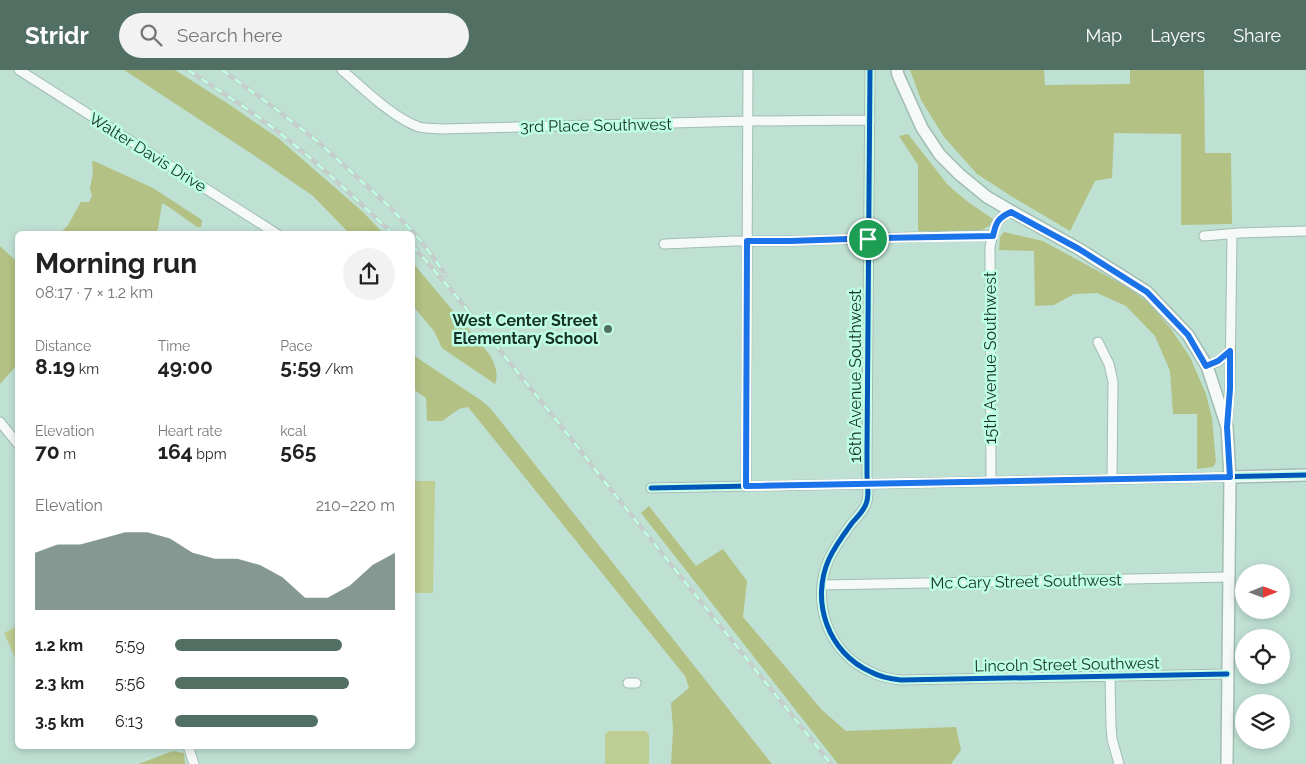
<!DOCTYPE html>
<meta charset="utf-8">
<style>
:root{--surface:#fff;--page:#f2f2f2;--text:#222;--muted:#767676;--accent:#526f64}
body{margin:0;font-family:Raleway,sans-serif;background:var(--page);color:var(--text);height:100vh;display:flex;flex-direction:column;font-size:19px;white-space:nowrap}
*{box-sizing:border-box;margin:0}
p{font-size:16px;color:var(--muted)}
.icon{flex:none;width:28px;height:28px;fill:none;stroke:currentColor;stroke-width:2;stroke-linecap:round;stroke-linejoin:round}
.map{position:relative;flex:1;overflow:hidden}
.drawer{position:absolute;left:15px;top:161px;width:400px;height:518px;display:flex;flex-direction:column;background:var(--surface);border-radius:8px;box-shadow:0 2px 8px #0003}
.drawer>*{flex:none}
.needle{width:32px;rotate:89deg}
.tools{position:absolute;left:1235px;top:494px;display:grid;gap:10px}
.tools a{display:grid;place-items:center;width:55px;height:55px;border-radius:50%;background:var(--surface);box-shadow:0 2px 8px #0003;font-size:25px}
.pin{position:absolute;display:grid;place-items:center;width:42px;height:42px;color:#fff;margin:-21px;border:2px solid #fff;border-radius:50%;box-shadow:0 1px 5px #0007}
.round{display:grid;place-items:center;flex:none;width:52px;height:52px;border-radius:26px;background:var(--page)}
.overview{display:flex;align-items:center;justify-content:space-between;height:85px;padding:0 20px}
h1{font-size:28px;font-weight:700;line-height:38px}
.stats{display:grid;grid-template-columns:repeat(3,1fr);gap:8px;height:85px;padding:5px 20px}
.stats div{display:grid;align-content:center}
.stats b{font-size:21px;font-weight:700}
.stats small{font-size:14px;font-weight:400}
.stats p{font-size:14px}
.chart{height:140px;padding:10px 20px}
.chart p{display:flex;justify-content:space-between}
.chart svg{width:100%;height:90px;margin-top:5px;fill:var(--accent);opacity:.7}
ul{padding:0 20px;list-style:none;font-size:16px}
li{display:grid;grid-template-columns:80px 60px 1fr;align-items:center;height:38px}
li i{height:12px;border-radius:6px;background:var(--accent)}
header{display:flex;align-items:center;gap:30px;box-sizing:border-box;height:70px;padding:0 25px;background:var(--accent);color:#fff}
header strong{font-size:24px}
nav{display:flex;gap:28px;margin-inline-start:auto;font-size:18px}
.search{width:350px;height:45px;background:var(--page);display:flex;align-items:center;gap:12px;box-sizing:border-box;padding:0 18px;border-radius:28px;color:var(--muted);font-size:19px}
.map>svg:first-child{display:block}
.green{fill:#becd92}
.forest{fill:#b3c184}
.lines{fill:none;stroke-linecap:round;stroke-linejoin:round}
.street-casing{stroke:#a1bdb2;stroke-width:11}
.secondary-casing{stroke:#a1bdb2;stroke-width:14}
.street{stroke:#f5faf8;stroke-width:9}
.secondary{stroke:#f5faf8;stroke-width:11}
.rail-casing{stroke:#c4ceca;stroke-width:4.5}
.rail{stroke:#bdfee4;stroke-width:2.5;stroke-dasharray:8;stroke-linecap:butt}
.cycleway-casing{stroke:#bdfee4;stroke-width:8}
.cycleway{stroke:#0057b8;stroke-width:5}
.route-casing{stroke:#fff;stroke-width:10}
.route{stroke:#1a73e8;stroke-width:6}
.poi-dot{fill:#526f64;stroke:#bdfee4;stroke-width:2}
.labels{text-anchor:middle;stroke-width:5;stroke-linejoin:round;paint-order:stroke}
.street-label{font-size:16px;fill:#173128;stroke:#bdfee4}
.poi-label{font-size:16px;font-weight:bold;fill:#173128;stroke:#bdfee4;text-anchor:end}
</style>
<header>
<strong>Stridr</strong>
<div class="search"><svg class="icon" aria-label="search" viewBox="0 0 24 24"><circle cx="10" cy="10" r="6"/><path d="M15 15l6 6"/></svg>Search here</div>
<nav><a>Map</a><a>Layers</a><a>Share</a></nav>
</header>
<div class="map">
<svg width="1306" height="694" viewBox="0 0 1306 694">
<rect width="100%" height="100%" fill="#bfe1d3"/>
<path class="green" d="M 413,411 L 435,411 L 433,523 L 413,523 Z
M 17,556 L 17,592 L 4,563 Z
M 609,661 L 646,661 L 649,665 L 649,694 L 605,694 L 605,664 Z"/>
<path class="forest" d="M 124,0 L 175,0 L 230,35 L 278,68 L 363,142 L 384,164 L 350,164 L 313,126 L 255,86 Z
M 910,0 L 1044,0 L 1045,15 L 1130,14 L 1130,0 L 1204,0 L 1205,83 L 1231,83 L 1232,154 L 1181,155 L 1181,64 L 1114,63 L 1112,108 L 1095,111 L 1070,161 L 1011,126 L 977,104 L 944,67 L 921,30 Z
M 908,64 L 948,115 L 968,132 L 993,149 L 989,156 L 980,161 L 918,161 L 918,95 L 899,66 Z
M 94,91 L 153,118 L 202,150 L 201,157 L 197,157 L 169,137 L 162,133 L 158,159 L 154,164 L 60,164 L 68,155 L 81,132 L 89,132 L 92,126 L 90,118 L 93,103 L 92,92 Z
M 1004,162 L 1043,171 L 1129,218 L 1149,233 L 1171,259 L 1190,287 L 1206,324 L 1212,348 L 1216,392 L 1213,397 L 1197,399 L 1197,344 L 1173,344 L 1170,301 L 1155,266 L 1126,236 L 1097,223 L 1074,224 L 1054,235 L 1035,236 L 1034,181 L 999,180 L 1000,167 Z
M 0,176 L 17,192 L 18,294 L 0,314 Z
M 413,193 L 490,285 C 495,295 499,303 495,314 L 442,278 L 434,261 L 413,236 Z
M 413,285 L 482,331 L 491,339 L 772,694 L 671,694 L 673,659 L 671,633 L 689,618 L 685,606 L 468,337 L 459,339 L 442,351 L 427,351 L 426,328 L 413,319 Z
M 649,436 L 696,496 L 723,479 L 747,511 L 743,547 L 822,640 L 846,661 L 956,657 L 961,680 L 951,694 L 838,694 L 641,443 Z
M 173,681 L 184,683 L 185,694 L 138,694 Z"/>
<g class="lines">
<defs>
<path id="street" d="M 19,0 L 277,164
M 342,0 C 363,18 393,48 419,57 C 426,59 435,58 442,59 L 748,51 L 870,50
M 870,0 L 867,381 C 867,389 867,396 867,404 C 867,415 870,424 866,434 C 863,442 857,447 852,453 C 844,464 835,476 829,489 C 810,531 828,583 871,602 C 880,607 891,609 901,610 L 1227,604
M 1204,166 L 1239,163 L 1306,161
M 664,174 L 735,171 L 790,171 L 879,168 L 993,165
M 1098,272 L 1109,294 L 1113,312 L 1112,409
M 1207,296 L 1219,291 L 1230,281
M 0,352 L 18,374
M 1227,353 L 1230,319 L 1232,164
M 991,412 L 990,177 C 994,159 994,150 1011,141
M 746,416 L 748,0
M 651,418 L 1230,407
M 822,515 L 1229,507
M 1110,606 L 1111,656 L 1112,669 L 1119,694
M 628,613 L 636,613
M 188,676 L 194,694"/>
<path id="secondary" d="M 897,0 L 898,5 L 922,58 L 940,85 L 959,104 L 987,127 L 1011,141 L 1079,179 L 1147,222 L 1188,265 L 1207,296 L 1227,357 L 1230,407 L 1227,694
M 1230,407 L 1306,405"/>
</defs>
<use href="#street" class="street-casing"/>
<use href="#secondary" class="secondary-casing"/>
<use href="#street" class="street"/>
<use href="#secondary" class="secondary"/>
<defs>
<path id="rail" d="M 188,0 C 220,21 252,41 282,65 C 321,95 357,130 393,164
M 222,0 L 272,36 L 317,71 L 389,136 L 421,171 L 446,205
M 412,175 L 448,216 L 565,361 L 612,421 L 831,694"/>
</defs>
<use href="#rail" class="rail-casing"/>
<use href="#rail" class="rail"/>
<defs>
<path id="cycleway" d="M 870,0 L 867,381 C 867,389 867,396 867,404 C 867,415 870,424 866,434 C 863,442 857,447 852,453 C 844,464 835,476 829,489 C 810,531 828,583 871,602 C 880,607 891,609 901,610 L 1227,604
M 651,418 L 1306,405"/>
</defs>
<use href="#cycleway" class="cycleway-casing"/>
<use href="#cycleway" class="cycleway"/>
</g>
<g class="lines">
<defs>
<path id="route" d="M 1011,142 L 1079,179 L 1147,222 L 1188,265 L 1206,296 L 1218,291 L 1230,281 L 1230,319 L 1227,357 L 1230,407 L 746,416 L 747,171 L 790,171 L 879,168 L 993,166 C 996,152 998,148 1011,142 Z"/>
</defs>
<use href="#route" class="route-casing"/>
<use href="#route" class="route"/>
</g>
<circle class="poi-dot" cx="608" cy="259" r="5"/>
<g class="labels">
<g class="street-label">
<text transform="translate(596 55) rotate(-1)" y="6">3rd Place Southwest</text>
<text transform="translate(148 82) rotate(32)" y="6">Walter Davis Drive</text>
<text transform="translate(990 288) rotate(-90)" y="6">15th Avenue Southwest</text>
<text transform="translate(855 306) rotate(-90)" y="6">16th Avenue Southwest</text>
<text transform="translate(1026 511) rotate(-1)" y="6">Mc Cary Street Southwest</text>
<text transform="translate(1067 594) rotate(-1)" y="6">Lincoln Street Southwest</text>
</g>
<g class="poi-label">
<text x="598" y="256">West Center Street<tspan x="598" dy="18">Elementary School</tspan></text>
</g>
</g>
</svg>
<div class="tools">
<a><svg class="needle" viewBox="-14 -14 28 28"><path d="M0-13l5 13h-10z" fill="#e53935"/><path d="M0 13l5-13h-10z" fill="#767676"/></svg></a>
<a><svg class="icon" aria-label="locate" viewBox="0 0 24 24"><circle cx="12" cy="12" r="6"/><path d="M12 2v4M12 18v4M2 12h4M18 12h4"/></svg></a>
<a><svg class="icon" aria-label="layers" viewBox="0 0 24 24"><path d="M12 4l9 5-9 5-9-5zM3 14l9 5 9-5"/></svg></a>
</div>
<div class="pin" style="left:868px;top:169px;background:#1e9e55"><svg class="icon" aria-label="arrive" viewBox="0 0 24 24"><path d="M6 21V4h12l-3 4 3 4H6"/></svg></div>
<section class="drawer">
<div class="overview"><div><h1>Morning run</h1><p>08:17 · 7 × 1.2 km</p></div><a class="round"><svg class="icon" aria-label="share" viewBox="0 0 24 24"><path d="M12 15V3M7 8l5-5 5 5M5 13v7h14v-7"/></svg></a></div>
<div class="stats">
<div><p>Distance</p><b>8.19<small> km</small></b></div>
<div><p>Time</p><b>49:00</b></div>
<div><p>Pace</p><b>5:59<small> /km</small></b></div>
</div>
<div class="stats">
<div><p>Elevation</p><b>70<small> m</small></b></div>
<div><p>Heart rate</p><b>164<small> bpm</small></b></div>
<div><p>kcal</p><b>565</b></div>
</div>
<div class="chart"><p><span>Elevation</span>210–220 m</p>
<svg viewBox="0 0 160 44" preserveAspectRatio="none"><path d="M0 44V16L10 12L20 12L30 9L40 6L50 6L60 9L70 16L80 19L90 19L100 22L110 28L120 38L130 38L140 32L150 22L160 16V44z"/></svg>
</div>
<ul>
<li><b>1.2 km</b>5:59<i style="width:76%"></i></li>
<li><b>2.3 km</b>5:56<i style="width:79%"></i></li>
<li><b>3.5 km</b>6:13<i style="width:65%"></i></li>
</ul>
</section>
</div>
